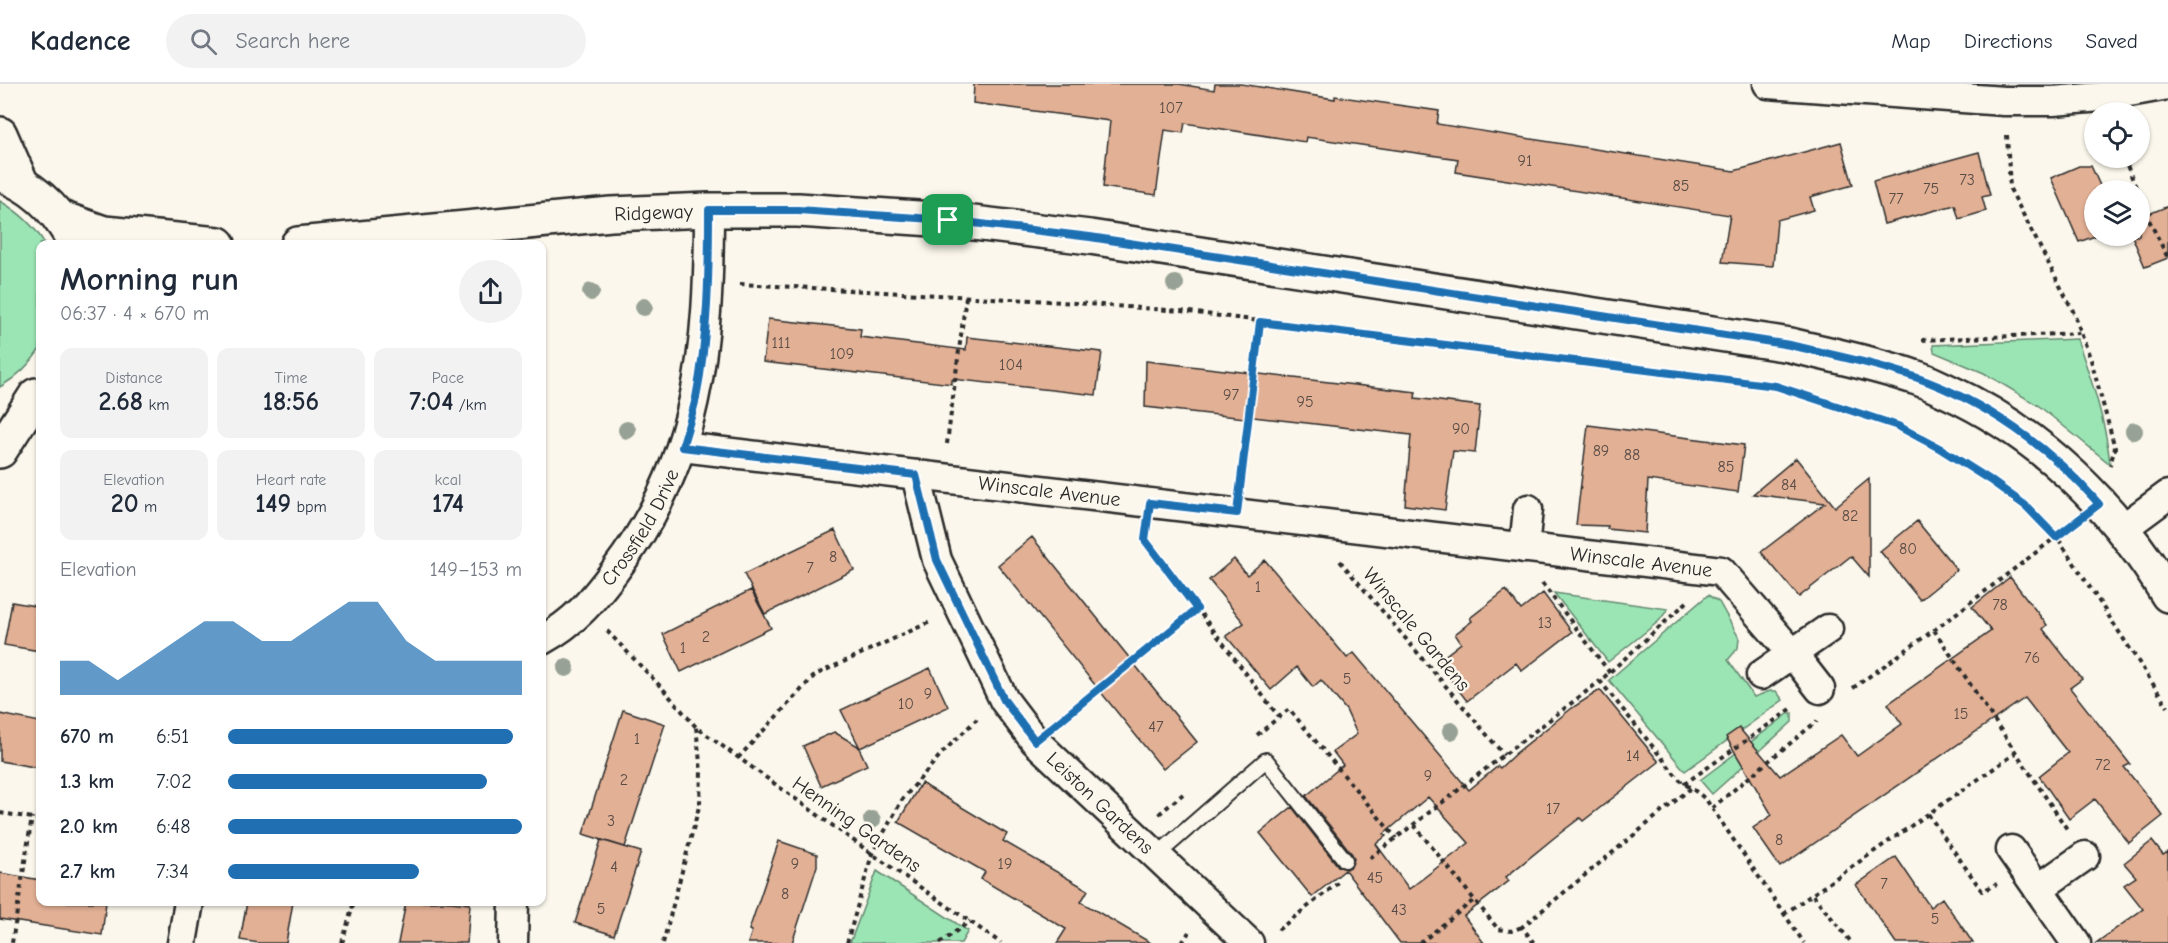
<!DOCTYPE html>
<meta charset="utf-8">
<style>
:root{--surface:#fff;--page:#f2f2f3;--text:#1f2937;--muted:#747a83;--line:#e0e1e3;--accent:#1f6fb2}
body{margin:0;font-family:"Comic Neue",sans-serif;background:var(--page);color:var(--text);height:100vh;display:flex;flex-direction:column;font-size:22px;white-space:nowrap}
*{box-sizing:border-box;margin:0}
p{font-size:20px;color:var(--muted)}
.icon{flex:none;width:33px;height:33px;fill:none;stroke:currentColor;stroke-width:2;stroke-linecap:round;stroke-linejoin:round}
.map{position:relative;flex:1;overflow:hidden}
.drawer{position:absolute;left:36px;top:156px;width:510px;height:666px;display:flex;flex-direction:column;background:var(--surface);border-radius:12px;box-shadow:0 2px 4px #0004}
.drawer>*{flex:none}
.fabs{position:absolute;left:2084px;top:18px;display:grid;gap:12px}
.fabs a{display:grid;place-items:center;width:66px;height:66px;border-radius:50%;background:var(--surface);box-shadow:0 2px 4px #0004;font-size:30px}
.pin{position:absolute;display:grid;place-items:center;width:51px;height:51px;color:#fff;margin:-26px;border-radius:12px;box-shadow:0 3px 9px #0006}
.round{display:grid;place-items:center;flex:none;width:63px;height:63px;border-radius:32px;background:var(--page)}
.head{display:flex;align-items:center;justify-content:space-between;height:102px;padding:0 24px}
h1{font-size:33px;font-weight:800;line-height:45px}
.figures{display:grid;grid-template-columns:repeat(3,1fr);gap:9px;height:102px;padding:6px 24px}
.figures div{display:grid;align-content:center;border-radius:12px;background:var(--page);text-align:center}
.figures b{font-size:26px;font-weight:800}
.figures small{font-size:16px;font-weight:400}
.figures p{font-size:16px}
.chart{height:168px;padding:12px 24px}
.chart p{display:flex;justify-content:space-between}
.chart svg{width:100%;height:108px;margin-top:6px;fill:var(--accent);opacity:.7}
ul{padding:0 24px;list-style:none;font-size:20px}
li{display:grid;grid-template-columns:96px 72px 1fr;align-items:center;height:45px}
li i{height:15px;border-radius:8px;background:var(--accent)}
header{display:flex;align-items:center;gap:36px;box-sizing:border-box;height:84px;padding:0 30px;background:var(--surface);border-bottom:2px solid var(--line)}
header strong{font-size:28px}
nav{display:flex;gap:33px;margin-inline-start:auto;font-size:21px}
.search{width:420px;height:54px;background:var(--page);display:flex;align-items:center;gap:15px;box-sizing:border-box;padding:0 21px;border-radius:33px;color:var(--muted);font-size:22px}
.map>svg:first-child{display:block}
.green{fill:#9be5b4;stroke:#638870;stroke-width:1.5}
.building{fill:#e2b095;stroke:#2b2b2b;stroke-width:1.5;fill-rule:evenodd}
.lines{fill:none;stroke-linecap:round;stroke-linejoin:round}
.service-casing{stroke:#2b2b2b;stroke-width:18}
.minor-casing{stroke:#2b2b2b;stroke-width:33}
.tertiary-casing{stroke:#2b2b2b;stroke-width:38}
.path{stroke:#2b2b2b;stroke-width:4;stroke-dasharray:4.5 4.5;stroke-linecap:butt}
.service{stroke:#fbf7ec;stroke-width:14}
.minor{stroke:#fbf7ec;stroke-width:28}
.tertiary{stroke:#fbf7ec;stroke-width:33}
.tree{fill:#98a195}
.route-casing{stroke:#fff;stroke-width:12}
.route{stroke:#1f6fb2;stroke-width:8}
.labels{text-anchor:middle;stroke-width:5;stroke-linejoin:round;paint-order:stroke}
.number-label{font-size:16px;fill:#594c46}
.street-label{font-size:20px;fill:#2b2b2b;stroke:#fbf7ec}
</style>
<header>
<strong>Kadence</strong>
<div class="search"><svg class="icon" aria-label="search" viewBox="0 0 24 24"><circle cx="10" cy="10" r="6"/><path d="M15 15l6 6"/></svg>Search here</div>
<nav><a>Map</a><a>Directions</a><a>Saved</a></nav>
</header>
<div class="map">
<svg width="2168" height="859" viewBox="0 0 2168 859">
<rect width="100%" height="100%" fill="#fbf7ec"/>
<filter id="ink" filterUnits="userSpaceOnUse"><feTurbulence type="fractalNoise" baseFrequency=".0167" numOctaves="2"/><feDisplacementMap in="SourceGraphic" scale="12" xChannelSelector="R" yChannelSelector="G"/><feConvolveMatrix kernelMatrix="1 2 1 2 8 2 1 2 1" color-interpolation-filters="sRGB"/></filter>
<g filter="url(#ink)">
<path class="green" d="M 0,117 C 19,128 34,141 45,160 L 40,160 L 40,265 C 29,282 17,293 0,303 Z
M 2077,255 C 2091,295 2106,337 2110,380 L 2039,322 L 1984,289 L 1934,268 L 1933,261 Z
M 1554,509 L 1668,525 L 1659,537 L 1608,578 Z
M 1708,511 L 1719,518 L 1739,554 L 1738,564 L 1728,576 L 1754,613 L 1770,607 L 1776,607 L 1783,616 L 1685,687 L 1609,596 Z
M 1792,629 L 1792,638 L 1712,710 L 1700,696 L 1788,630 Z
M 877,787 L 968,847 L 961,859 L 850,859 Z"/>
<path class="building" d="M 974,0 L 1179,0 L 1214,6 L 1215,0 L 1241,0 L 1335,15 L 1335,12 L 1439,27 L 1437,40 L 1734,87 L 1841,58 L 1853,101 L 1810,113 L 1814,126 L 1777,136 L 1773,182 L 1722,178 L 1730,131 L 1456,88 L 1458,75 L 1306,53 L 1305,58 L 1185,39 L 1183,49 L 1165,46 L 1156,111 L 1103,103 L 1110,37 L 973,19 Z
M 1979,68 L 1990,111 L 1982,113 L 1986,127 L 1959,135 L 1955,121 L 1884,140 L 1873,97 Z
M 2079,82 L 2091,82 L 2102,106 L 2094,106 L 2095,152 L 2079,158 L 2051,94 Z
M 2168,122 L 2168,174 L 2145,183 L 2132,152 L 2139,152 L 2139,134 Z
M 768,235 L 861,245 L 860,253 L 966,266 L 967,253 L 1102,268 L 1096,311 L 952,295 L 952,300 L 763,278 Z
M 1146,277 L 1416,308 L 1415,314 L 1480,322 L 1475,369 L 1453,367 L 1445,426 L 1405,421 L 1411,351 L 1245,332 L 1245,334 L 1145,323 Z
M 1588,341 L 1744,361 L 1738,408 L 1648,396 L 1645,449 L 1607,445 L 1608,442 L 1576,441 Z
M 1796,374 L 1835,423 L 1869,395 L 1869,493 L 1851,472 L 1799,513 L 1761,468 L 1825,419 L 1753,410 Z
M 1917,437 L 1957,486 L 1920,516 L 1880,467 Z
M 835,446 L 854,486 L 765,530 L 744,490 Z
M 1032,453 L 1197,658 L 1163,685 L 998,481 Z
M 1234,475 L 1247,491 L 1265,476 L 1347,574 L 1354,569 L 1469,706 L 1498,682 L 1500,684 L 1516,669 L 1572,624 L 1600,606 L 1659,678 L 1583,737 L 1580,734 L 1555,753 L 1506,793 L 1509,797 L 1464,832 L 1484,859 L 1400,859 L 1345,786 L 1312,813 L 1260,749 L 1292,723 L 1338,782 L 1346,785 L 1351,783 L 1354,775 L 1352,770 L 1306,712 L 1343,681 L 1333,668 L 1357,650 L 1346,626 L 1321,596 L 1313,603 L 1297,583 L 1271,606 L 1226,552 L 1244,539 L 1209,496 ZM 1428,713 L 1469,759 L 1409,805 L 1376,760 L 1386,752 L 1384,750 Z
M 2010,493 L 2047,541 L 2043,545 L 2082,595 L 2070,604 L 2130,680 L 2124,683 L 2163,732 L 2129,759 L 2095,715 L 2069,735 L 2039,692 L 2068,669 L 2025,614 L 1780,783 L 1753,744 L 1772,731 L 1726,653 L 1739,644 L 1780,692 L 1841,651 L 1857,672 L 1902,640 L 1888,620 L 1991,547 L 1972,523 Z
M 751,506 L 771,544 L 681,588 L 663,550 Z
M 1506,506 L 1521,526 L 1543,509 L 1572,548 L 1522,587 L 1516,579 L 1467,617 L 1437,578 L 1461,559 L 1455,550 L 1472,537 L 1470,534 Z
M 12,518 L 40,523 L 40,567 L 4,561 Z
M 930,584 L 948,623 L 860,664 L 841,626 Z
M 623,626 L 665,640 L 625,763 L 583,750 Z
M 0,630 L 40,638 L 40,684 L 0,677 Z
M 834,648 L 858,662 L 867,681 L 821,702 L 803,662 Z
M 921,699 L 1007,750 L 1003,757 L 1088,806 L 1081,818 L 1151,859 L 1057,859 L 1066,845 L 981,795 L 985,788 L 898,738 Z
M 601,756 L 641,768 L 614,851 L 575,839 Z
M 779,757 L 817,770 L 817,782 L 792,859 L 748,859 L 752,847 L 749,846 Z
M 2152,757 L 2163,771 L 2168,768 L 2168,859 L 2096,859 L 2143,825 L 2124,801 L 2136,793 L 2124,779 Z
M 1896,773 L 1930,823 L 1942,814 L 1973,859 L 1896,859 L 1856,801 Z
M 0,789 L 40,796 L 40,818 L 106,818 L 102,851 L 0,835 Z
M 247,818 L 293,818 L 286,859 L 259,859 L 240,856 Z
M 406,818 L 451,818 L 470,820 L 467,859 L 398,859 Z"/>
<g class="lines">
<defs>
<path id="service" d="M 1156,772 L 1266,676 L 1345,776"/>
<g id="minor">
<path d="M 1768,0 L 2004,17 L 2053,17 L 2101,13 L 2168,1"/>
<path id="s1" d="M 682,363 L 1721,487 L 1792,569 L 1820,605"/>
<path id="s2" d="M 916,391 L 937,476 L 1004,616 L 1035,657 L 1249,859"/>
<path d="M 2122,445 L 2168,411"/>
<path d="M 1524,464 L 1528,425"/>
<path id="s3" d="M 542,556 C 575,538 592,517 614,488 C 700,376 709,263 709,126"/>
<path d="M 1761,591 L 1828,545"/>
<path d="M 2011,766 L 2076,859"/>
<path d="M 2038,805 L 2085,772"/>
<path d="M 182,859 L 189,818"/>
<path d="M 513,859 L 514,818"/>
</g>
<g id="tertiary">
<path d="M 0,50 L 21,98"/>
<path d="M 0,90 C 32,102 54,122 71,152"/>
<path d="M 61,134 L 104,149 L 218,160"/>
<path id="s4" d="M 298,160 L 611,130 L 709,126 L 798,126 L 948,136 L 1090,153 L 1790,261 C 1831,271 1873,279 1914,293 C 1925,296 1936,302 1947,307 C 2041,350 2115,423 2168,511"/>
<path d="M 0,367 L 36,311"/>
</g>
</defs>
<use href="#service" class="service-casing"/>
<use href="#minor" class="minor-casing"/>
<use href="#tertiary" class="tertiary-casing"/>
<path class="path" d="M 2007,51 L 2010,105 L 2073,227 L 2091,276 L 2115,364 L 2110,381
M 2124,74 L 2137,106
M 2139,111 L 2149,136 L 2168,174
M 740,200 L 1048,217 L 1181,227 L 1776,302 L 1898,342 L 1941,365 L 2026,422 L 2059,456 L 2168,623
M 1922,256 L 2081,249
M 947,360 L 966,212
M 1241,396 L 1260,238
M 1146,450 L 1145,456 L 1279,633
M 1340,477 L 1504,671
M 1542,499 L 1610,589
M 1687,518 L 1600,597 L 1678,694 C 1687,703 1698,707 1707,717 L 1804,859
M 1934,546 L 2067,745
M 607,547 L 663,605 L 696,643 L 872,770 L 1001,859
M 1853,604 L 1941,541 L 2073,440
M 1061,636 L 1197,525
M 1257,651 L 1289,625 L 1396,754
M 738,674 L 815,591 L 930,538
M 1684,700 L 1794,623
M 1712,724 L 1817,637
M 0,729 L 40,735
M 1159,730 L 1183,710
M 1928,730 L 1982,807 L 1997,800
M 1414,741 L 1498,845 L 1511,847 L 1522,843
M 1370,774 L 1600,597
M 1813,811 L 1852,859
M 1784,830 L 2016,669
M 1278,846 L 1338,799
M 12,859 L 32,733
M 342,859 L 354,818
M 663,859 L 700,719 L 701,687 L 696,643
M 847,859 L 872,770 L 902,716 L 942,669 L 977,635
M 940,859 L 970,837
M 1182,859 L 1189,848
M 1420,859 L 1474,816
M 1534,859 L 1522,843 L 1691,704"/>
<use href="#service" class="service"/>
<use href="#minor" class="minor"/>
<use href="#tertiary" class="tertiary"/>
</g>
<g class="tree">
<circle cx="1175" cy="200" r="9"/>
<circle cx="591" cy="208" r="9"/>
<circle cx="644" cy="223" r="9"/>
<circle cx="627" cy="346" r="9"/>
<circle cx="2134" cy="347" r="9"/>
<circle cx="566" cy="584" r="9"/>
<circle cx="1451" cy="647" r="9"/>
<circle cx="872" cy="736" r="9"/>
</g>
</g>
<g class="lines" filter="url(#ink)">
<defs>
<path id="route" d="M 709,126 L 798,126 L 948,136 L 1090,153 L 1790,261 C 1832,271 1875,279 1915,293 C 1986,318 2050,363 2099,420 L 2056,453 L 2026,422 L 1990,396 L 1941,365 L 1898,342 L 1776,302 L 1260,238 L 1237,429 L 1150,419 L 1145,456 L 1197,525 L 1035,657 L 1004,616 L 937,476 L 916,391 L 682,363 C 687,347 692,331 696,314 C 708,253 709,189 709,126 Z"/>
</defs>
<use href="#route" class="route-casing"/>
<use href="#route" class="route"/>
</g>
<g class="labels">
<g class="number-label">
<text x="1171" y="29">107</text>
<text x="1525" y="82">91</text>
<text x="1967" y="101">73</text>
<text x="1681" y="107">85</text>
<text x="1931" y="110">75</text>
<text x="1896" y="120">77</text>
<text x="781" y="264">111</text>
<text x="842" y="275">109</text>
<text x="1011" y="286">104</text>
<text x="1231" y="316">97</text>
<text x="1305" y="323">95</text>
<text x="1461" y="350">90</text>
<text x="1601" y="372">89</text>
<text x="1632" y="376">88</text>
<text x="1726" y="388">85</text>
<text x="1789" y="406">84</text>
<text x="1850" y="437">82</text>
<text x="1908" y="470">80</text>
<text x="833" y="478">8</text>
<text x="810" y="489">7</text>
<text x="1258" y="508">1</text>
<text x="2000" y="526">78</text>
<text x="1545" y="544">13</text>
<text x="706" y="558">2</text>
<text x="683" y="569">1</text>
<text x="2032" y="579">76</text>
<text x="1347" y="600">5</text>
<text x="928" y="615">9</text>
<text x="906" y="625">10</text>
<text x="1961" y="635">15</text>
<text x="1156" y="648">47</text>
<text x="637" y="660">1</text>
<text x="1633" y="677">14</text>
<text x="2103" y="686">72</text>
<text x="1428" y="697">9</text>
<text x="624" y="701">2</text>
<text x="1553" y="730">17</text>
<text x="611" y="742">3</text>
<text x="1779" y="761">8</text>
<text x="795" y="785">9</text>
<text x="1005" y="785">19</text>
<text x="614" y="788">4</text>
<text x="1375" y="799">45</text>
<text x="1884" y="805">7</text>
<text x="785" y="815">8</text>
<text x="601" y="830">5</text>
<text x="1399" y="831">43</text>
<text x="1935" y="840">5</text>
</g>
<g class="street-label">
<text dy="7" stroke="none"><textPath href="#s4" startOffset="357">Ridgeway</textPath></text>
<text dy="7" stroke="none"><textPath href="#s1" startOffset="370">Winscale Avenue</textPath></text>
<text dy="7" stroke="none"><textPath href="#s3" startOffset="152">Crossfield Drive</textPath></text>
<text dy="7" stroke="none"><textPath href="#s1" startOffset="966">Winscale Avenue</textPath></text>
<text transform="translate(1417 545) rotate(50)" y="7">Winscale Gardens</text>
<text dy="7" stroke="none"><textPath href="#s2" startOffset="384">Leiston Gardens</textPath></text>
<text transform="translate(857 740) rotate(35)" y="7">Henning Gardens</text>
</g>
</g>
</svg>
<div class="fabs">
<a><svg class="icon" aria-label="locate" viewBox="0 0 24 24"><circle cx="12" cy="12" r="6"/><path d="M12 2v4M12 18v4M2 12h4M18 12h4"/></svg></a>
<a><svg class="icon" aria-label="layers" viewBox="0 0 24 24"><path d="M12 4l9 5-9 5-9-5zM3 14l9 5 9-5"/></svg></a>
</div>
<div class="pin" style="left:948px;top:136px;background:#1e9e55"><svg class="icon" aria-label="arrive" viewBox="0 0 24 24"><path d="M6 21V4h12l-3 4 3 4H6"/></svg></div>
<section class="drawer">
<div class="head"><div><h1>Morning run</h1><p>06:37 · 4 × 670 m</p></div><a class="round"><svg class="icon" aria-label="share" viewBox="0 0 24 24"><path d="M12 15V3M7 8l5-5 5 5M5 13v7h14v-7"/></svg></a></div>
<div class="figures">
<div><p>Distance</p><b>2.68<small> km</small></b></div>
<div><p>Time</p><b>18:56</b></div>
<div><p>Pace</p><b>7:04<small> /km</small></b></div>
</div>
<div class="figures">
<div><p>Elevation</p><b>20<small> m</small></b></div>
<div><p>Heart rate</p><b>149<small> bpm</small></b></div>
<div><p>kcal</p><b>174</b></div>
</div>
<div class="chart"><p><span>Elevation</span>149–153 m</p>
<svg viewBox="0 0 160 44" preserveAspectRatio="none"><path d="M0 44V30L10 30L20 38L30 30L40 22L50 14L60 14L70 22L80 22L90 14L100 6L110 6L120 22L130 30L140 30L150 30L160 30V44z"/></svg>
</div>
<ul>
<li><b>670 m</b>6:51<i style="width:97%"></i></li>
<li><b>1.3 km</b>7:02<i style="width:88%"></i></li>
<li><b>2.0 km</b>6:48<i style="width:100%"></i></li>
<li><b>2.7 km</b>7:34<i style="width:65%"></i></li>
</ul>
</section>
</div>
